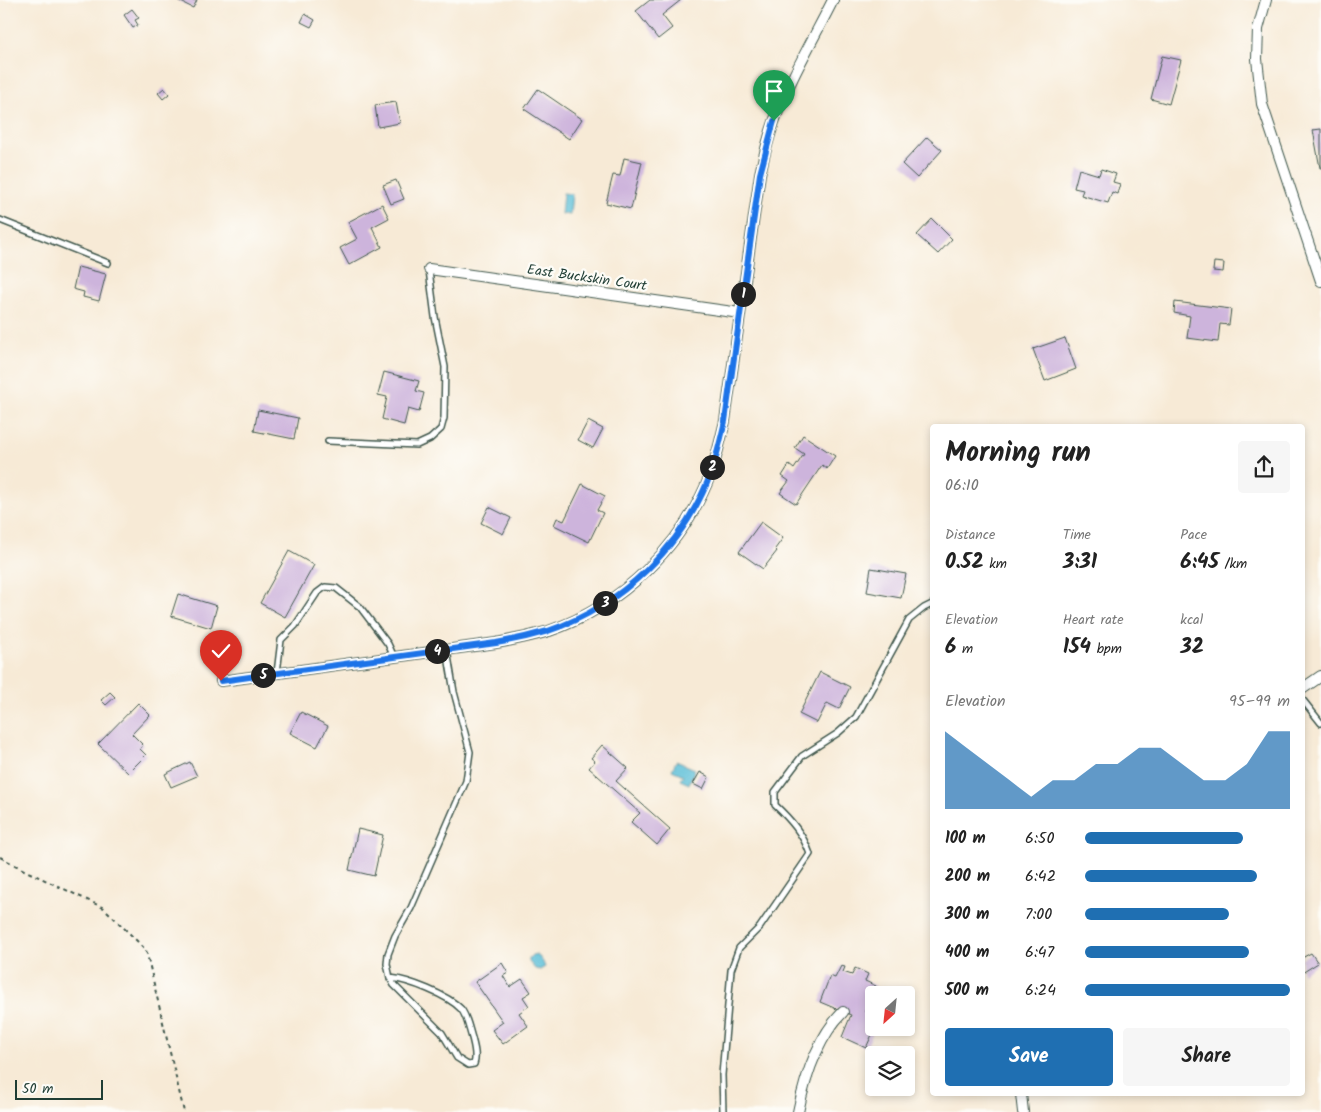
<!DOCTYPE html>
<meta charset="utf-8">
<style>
:root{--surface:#fff;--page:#f6f6f6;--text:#222;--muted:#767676;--accent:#1f6fb2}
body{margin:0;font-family:Kalam,sans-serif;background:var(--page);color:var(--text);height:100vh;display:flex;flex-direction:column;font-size:19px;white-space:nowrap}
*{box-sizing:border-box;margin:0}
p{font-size:16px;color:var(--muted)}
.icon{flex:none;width:28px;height:28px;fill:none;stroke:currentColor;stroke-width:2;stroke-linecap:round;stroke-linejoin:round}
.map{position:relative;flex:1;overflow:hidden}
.sheet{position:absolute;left:930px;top:424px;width:375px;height:672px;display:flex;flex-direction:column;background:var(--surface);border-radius:5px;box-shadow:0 2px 8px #0003}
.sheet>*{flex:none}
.needle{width:32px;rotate:207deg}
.controls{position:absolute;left:865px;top:986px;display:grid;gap:10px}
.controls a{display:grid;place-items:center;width:50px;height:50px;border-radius:5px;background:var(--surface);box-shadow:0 2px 8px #0003;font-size:25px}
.scale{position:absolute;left:15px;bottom:12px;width:88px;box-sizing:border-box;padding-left:5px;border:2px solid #1f3d34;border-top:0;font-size:14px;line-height:18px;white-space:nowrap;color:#1f3d34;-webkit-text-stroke:4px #fdfcf7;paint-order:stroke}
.pin{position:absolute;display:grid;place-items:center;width:42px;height:42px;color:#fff;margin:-51px -21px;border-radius:50% 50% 50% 0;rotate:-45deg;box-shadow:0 0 5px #0007}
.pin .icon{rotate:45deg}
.km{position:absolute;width:25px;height:25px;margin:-12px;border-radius:50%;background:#222;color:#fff;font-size:14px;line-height:25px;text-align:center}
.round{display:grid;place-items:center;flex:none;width:52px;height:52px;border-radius:5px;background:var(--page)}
.headline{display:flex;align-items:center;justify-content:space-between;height:85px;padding:0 15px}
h1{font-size:28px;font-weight:700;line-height:38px}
.figures{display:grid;grid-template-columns:repeat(3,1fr);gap:8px;height:85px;padding:5px 15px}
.figures div{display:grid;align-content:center}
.figures b{font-size:21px;font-weight:700}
.figures small{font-size:14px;font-weight:400}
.figures p{font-size:14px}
.chart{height:140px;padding:10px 15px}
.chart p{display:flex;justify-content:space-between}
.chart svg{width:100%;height:90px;margin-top:5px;fill:var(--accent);opacity:.7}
.action{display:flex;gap:10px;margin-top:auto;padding:10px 15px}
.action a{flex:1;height:58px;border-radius:5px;background:var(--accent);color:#fff;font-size:20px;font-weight:700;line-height:58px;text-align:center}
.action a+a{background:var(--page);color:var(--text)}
ul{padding:0 15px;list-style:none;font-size:16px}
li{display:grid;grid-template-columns:80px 60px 1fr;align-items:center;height:38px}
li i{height:12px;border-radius:6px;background:var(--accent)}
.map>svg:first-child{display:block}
.water{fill:#59bdd7;stroke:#3c7d86}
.building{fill:#cdb4dc}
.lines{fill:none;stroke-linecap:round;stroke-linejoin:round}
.lane-casing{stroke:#3f574c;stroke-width:8}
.street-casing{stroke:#3f574c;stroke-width:12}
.path{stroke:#3f574c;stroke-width:2;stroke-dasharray:4 4;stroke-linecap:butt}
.lane{stroke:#fff;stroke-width:5}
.street{stroke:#fff;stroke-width:10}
.route-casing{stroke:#fff;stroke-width:10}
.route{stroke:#1a73e8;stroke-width:6}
.labels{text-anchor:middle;stroke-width:4.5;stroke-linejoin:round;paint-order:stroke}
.street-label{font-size:14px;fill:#1f3d34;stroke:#fdfcf7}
</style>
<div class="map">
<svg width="1321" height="1112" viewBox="0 0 1321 1112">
<rect width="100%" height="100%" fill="#fdfcf7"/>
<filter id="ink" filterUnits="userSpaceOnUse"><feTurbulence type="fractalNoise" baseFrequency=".02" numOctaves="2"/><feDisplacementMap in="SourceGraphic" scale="10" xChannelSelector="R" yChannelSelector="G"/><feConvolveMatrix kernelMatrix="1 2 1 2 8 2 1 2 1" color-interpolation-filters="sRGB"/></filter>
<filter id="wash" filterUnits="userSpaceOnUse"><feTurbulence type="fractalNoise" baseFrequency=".0096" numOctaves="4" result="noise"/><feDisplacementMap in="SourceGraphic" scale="20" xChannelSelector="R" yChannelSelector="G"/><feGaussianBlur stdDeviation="1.12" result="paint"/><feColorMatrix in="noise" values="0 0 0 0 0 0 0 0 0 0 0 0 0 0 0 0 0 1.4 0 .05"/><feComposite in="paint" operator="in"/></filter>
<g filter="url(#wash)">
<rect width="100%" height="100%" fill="#f7ead6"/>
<path class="water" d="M 563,193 L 572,194 L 570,215 L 561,214 Z
M 676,761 L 695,769 L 689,784 L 680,780 L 683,775 L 672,770 Z
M 537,954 L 543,962 L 545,967 L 540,970 L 535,969 L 529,962 L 529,958 L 532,955 Z"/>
<g id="blocks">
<path class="building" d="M 177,0 L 197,0 L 193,8 Z
M 650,0 L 681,0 L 662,15 L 672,28 L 658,39 L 636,11 Z
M 132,9 L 139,18 L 135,20 L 138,25 L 133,28 L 124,15 Z
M 305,14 L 315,20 L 311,27 L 301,22 Z
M 1162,56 L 1181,60 L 1169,104 L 1151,99 Z
M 164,88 L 169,94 L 163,99 L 158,93 Z
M 538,89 L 582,119 L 569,139 L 524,109 Z
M 396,102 L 400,123 L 378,127 L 375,105 Z
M 1321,129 L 1321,168 L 1320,168 L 1313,130 Z
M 927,137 L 942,150 L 917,178 L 902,164 Z
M 624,158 L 642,162 L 631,209 L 606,203 L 613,175 L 620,176 Z
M 1079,169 L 1099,175 L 1101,169 L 1116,174 L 1113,182 L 1120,184 L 1117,194 L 1112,192 L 1108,203 L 1081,195 L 1083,190 L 1074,188 Z
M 396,180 L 404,199 L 391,204 L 383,185 Z
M 382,204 L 389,218 L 372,227 L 382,247 L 349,265 L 340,248 L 357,239 L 348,222 Z
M 932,219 L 952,239 L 938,254 L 917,235 Z
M 1214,262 L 1224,263 L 1223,272 L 1213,271 Z
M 78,267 L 106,274 L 99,301 L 83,297 L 84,292 L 73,289 Z
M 1175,302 L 1231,309 L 1229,325 L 1220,324 L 1218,342 L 1187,338 L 1190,316 L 1174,313 Z
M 1065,338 L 1076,369 L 1045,381 L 1033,349 Z
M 384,372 L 419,381 L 416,391 L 424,393 L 419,412 L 408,409 L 404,425 L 382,419 L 387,397 L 378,395 Z
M 258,410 L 298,418 L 294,439 L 254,431 Z
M 588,421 L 603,429 L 593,448 L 578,440 Z
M 803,435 L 835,456 L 827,469 L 822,465 L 796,504 L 780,493 L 789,481 L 782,476 L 789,465 L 794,469 L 804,454 L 795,448 Z
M 582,484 L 605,496 L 597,510 L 603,513 L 589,542 L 554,525 L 557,518 L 564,521 Z
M 489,507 L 511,518 L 503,534 L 481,523 Z
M 761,522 L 783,538 L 775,549 L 777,551 L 763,569 L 739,552 Z
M 289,551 L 314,565 L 285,617 L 260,603 Z
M 871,568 L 906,574 L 901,598 L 867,592 Z
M 178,594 L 217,606 L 211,628 L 171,616 Z
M 820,672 L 850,687 L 839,709 L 827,703 L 817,723 L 799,714 Z
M 110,692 L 115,697 L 106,705 L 101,700 Z
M 138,703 L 150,715 L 132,734 L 143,745 L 140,749 L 146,755 L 128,773 L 98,744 Z
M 301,712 L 328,726 L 317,747 L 290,733 Z
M 602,745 L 628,768 L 616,781 L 670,829 L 657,845 L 631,822 L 640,813 L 589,768 L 595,761 L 591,758 Z
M 190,762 L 197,776 L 171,787 L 165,774 Z
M 700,772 L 709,777 L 703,789 L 693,784 Z
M 358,829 L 383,835 L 374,876 L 349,870 Z
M 1311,953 L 1318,963 L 1302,973 L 1302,958 Z
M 502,963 L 508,973 L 503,976 L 510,987 L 522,979 L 531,992 L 523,997 L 529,1006 L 519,1013 L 528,1026 L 503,1044 L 492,1030 L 503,1022 L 475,982 Z
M 841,966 L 845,967 L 843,972 L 852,975 L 855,968 L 868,974 L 865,981 L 876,986 L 865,1011 L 874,1014 L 875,1028 L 866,1048 L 842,1037 L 851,1015 L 820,1002 L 830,976 L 835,978 Z"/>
</g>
</g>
<g filter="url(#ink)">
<use href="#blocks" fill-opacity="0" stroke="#3f574c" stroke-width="1"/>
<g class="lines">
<defs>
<path id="lane" d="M 0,220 L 108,263
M 328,441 L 417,445 L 430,439 L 441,429 L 444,418 L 445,367 L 435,317 L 429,270
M 277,673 L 281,640 L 295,626 L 317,593 L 325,587 L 336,588 L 360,607 L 388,644 L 394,657
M 1302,699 L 1321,723
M 390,978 C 409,980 448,995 461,1009 C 467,1016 469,1029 472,1038 C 474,1046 477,1056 474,1064 L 468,1065 L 457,1058 L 442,1033 L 394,985 L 390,978 L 387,964 L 388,954 L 395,936 L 411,908 L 466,781 L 470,752 L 454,692 L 447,650
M 723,1112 L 722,1075 L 731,970 L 739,948 L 760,927 L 810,854 C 803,834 791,820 775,805 L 775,792 L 802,756 L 838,733 L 856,717 L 909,620 L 924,608 L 932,604"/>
<path id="street" d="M 1266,0 L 1258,29 L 1257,59 L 1262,104 L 1321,281
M 429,269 L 740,313
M 221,681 L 496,643 C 514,640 532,636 549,631 C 622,606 684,545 711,473 C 717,456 721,438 725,421 L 760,174 C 764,156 768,139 774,122 C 789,80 813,40 833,0
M 1302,689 L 1321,676
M 1021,1094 L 1023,1112
M 798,1112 C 805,1077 817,1038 843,1012"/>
</defs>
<use href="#lane" class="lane-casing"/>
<use href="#street" class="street-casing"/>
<path class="path" d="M 0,857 L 26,871 L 104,908 L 146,950 L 184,1112"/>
<use href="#lane" class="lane"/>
<use href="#street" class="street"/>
</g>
</g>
<g class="lines" filter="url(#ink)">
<defs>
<path id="route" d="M 221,681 L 496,643 C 514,640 531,636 548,631 C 622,606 684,545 711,473 C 717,456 721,438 725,421 L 760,174 L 774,121"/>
</defs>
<use href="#route" class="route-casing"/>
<use href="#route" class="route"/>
</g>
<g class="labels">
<g class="street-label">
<text transform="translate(587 277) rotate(8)" y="5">East Buckskin Court</text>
</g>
</g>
</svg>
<div class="controls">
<a><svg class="needle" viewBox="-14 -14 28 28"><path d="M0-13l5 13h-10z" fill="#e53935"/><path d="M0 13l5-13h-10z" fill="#767676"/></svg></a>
<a><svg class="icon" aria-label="layers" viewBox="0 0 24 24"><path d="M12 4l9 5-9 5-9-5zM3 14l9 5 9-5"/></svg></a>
</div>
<div class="scale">50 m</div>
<div class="pin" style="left:774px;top:121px;background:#1e9e55"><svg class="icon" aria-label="arrive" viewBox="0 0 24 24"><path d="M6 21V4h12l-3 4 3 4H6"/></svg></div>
<div class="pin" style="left:221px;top:681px;background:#d93025"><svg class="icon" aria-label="check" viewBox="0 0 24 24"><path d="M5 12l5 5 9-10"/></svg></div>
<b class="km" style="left:743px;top:294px">1</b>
<b class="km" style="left:712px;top:467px">2</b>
<b class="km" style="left:605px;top:603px">3</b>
<b class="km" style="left:437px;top:651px">4</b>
<b class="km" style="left:263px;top:675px">5</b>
<section class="sheet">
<div class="headline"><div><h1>Morning run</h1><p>06:10</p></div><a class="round"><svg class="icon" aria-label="share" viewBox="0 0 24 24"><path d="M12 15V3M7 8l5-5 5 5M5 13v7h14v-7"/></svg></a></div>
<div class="figures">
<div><p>Distance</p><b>0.52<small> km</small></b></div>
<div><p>Time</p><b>3:31</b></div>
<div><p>Pace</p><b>6:45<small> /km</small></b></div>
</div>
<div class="figures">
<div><p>Elevation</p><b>6<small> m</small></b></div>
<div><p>Heart rate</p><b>154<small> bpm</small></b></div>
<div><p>kcal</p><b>32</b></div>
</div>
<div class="chart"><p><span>Elevation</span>95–99 m</p>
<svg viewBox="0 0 160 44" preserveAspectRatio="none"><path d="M0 44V6L10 14L20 22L30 30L40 38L50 30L60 30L70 22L80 22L90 14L100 14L110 22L120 30L130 30L140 22L150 6L160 6V44z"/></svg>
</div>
<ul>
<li><b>100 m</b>6:50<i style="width:77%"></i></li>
<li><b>200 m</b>6:42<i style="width:84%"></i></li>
<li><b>300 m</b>7:00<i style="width:70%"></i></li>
<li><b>400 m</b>6:47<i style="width:80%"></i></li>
<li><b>500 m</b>6:24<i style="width:100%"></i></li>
</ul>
<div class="action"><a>Save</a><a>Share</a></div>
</section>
</div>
